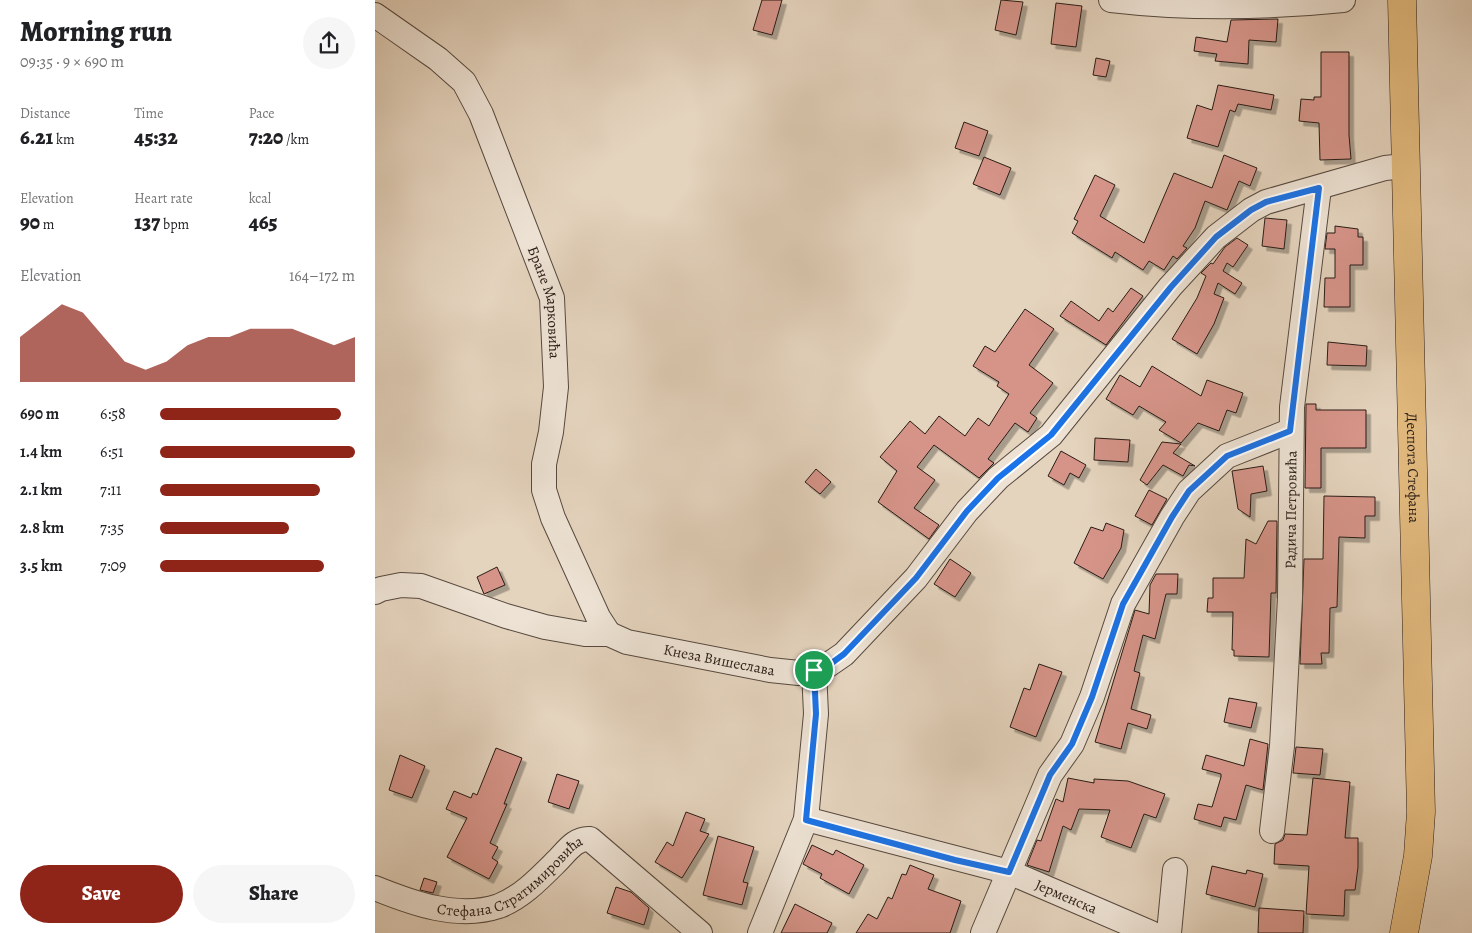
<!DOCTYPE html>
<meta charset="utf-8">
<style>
:root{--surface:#fff;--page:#f6f6f6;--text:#202124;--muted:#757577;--accent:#8f2418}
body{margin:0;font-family:Alegreya,serif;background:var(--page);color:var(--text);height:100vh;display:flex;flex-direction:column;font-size:19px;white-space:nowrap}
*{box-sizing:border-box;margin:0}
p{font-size:16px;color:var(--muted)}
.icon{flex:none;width:28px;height:28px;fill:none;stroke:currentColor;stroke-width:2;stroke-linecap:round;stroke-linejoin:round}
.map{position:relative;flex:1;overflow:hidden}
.drawer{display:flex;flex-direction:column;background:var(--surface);width:375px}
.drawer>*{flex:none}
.pin{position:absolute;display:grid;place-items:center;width:42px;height:42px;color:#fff;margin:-21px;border:2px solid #fff;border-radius:50%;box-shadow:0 1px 5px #0007}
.round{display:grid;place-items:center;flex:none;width:52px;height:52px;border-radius:26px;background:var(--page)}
.head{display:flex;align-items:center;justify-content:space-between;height:85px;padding:0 20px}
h1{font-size:28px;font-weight:800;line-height:38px}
.stats{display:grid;grid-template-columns:repeat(3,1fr);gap:8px;height:85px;padding:5px 20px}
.stats div{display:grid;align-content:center}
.stats b{font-size:21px;font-weight:800}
.stats small{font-size:14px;font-weight:400}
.stats p{font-size:14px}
.chart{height:140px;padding:10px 20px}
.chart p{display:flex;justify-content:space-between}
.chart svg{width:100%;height:90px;margin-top:5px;fill:var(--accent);opacity:.7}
.cta{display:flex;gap:10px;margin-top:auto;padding:10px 20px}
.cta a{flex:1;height:58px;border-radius:30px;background:var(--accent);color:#fff;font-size:20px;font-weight:800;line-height:58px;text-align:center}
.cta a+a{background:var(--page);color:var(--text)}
ul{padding:0 20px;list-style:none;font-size:16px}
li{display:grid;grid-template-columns:80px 60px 1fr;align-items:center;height:38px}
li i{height:12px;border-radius:6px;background:var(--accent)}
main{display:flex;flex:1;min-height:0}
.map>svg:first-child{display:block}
.building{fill:#d69489;stroke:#281b15;filter:url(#shadow)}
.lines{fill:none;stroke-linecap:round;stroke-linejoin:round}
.minor-casing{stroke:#57493f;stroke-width:26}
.major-casing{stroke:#281b15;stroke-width:29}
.minor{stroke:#ede2d4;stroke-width:24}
.major{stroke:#e2ba7e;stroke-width:28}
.route-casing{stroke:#fff;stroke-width:10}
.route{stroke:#1a73e8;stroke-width:6}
.labels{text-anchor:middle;stroke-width:5;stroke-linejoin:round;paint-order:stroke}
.street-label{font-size:15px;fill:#281b15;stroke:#ede2d4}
</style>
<main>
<section class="drawer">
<div class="head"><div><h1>Morning run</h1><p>09:35 · 9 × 690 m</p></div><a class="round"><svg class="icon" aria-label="share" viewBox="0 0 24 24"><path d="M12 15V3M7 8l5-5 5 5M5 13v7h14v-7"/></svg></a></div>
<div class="stats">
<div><p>Distance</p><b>6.21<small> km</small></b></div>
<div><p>Time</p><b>45:32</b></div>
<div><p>Pace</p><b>7:20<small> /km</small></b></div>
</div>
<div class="stats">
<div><p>Elevation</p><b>90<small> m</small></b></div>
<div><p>Heart rate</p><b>137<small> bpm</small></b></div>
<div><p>kcal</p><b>465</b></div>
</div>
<div class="chart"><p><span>Elevation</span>164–172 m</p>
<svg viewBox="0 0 160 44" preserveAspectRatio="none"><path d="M0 44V22L10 14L20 6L30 10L40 22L50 34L60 38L70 34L80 26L90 22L100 22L110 18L120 18L130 18L140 22L150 26L160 22V44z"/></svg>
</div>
<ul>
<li><b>690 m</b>6:58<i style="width:93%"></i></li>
<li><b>1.4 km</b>6:51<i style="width:100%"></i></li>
<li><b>2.1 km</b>7:11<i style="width:82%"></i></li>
<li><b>2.8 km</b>7:35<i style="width:66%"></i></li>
<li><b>3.5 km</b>7:09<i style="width:84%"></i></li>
</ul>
<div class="cta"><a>Save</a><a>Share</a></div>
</section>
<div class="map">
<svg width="1097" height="933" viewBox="0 0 1097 933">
<defs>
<filter id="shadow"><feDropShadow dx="4.5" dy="4.5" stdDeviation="0" flood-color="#0004"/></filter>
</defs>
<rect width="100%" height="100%" fill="#e4d3bd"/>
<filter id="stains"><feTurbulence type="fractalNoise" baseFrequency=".004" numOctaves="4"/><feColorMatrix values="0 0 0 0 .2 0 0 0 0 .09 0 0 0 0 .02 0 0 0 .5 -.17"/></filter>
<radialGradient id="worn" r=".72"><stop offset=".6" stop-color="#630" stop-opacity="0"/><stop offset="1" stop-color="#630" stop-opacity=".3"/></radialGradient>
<path class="building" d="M 387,0 L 407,0 L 397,35 L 378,30 Z
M 626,0 L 648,2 L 641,35 L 620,30 Z
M 681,3 L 707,6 L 701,47 L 676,44 Z
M 903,19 L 901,42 L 874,40 L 873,64 L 840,61 L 842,54 L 819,51 L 821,37 L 852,42 L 856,20 Z
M 946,52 L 974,52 L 974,135 L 976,159 L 945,160 L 944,123 L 924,121 L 926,99 L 939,100 L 939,97 L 946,97 Z
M 721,58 L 735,61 L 731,77 L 718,75 Z
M 843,85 L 899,95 L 896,110 L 863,104 L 860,112 L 855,110 L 843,147 L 812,138 L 822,105 L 837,110 Z
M 589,122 L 613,131 L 604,156 L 580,148 Z
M 849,155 L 882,168 L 875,186 L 864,181 L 852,210 L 830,201 L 820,228 L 808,246 L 812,248 L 802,259 L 798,256 L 789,270 L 774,261 L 768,270 L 740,252 L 737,258 L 697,233 L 703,221 L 699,219 L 720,175 L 740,185 L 725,216 L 769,243 L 799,173 L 837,188 Z
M 609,157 L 636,168 L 625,195 L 598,184 Z
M 890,218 L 912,220 L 909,249 L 887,246 Z
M 960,226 L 983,229 L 983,237 L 988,237 L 988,265 L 975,265 L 975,307 L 949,307 L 950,278 L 960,278 L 960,249 L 950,249 L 952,233 L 960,233 Z
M 862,238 L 873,245 L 858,267 L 852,263 L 848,271 L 867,283 L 860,294 L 843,283 L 839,294 L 849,298 L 839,324 L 822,354 L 797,339 L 822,298 L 831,276 L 826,273 L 836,263 L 838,264 L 850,247 Z
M 756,288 L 768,296 L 731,345 L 685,316 L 696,301 L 724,321 L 733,308 L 738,312 Z
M 650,309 L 679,329 L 654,365 L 678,383 L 655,413 L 662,418 L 653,432 L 640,423 L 613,459 L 619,463 L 604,478 L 559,445 L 542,467 L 560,480 L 539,508 L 564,525 L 554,539 L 503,502 L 522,471 L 505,457 L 535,421 L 550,434 L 564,416 L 590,436 L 603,418 L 614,426 L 634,394 L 622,386 L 624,382 L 598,366 L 610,346 L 620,352 Z
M 953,342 L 992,346 L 991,366 L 952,365 Z
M 777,366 L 826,396 L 832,380 L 868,393 L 861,413 L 852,410 L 844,431 L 823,423 L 806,443 L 784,430 L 791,422 L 764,406 L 758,415 L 731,399 L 745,375 L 765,387 Z
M 931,404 L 941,404 L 941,410 L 991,410 L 991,448 L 946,448 L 946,488 L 930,488 Z
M 720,438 L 755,440 L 753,462 L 719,460 Z
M 787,442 L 806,444 L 798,453 L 820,466 L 814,465 L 808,476 L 788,465 L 772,485 L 765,480 Z
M 686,451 L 711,465 L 704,478 L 695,473 L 689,485 L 673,476 Z
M 888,466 L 892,491 L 876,494 L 875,517 L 863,509 L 857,471 Z
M 441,469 L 456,482 L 445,494 L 430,482 Z
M 774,490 L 792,499 L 777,525 L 760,516 Z
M 949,496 L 1000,497 L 1000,516 L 990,516 L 990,538 L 964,537 L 962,607 L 955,608 L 954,653 L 946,653 L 947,664 L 925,664 L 929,559 L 948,559 Z
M 893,521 L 902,521 L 901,593 L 896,593 L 894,657 L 859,656 L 859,650 L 857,650 L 858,612 L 832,612 L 833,598 L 838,598 L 838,578 L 869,578 L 871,539 L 881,544 Z
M 731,523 L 749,530 L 746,548 L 728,579 L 699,563 L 716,527 L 728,531 Z
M 575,559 L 596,573 L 580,597 L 559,584 Z
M 122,567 L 130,585 L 109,594 L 102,577 Z
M 781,574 L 803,574 L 802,594 L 791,594 L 780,639 L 768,635 L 759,671 L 765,673 L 756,709 L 776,715 L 772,729 L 753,723 L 746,749 L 720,742 L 760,610 L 774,614 L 775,585 Z
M 664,664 L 687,672 L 661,737 L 635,727 L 649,688 L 655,690 Z
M 854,698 L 882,703 L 876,728 L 849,722 Z
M 875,739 L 893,744 L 888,790 L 871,785 L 861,820 L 849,817 L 846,827 L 819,819 L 823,804 L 837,807 L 846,777 L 846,774 L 827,769 L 831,755 L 869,766 Z
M 921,747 L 948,749 L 945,775 L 918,773 Z
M 121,748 L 147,758 L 129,804 L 132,804 L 115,843 L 123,847 L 117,858 L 123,862 L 114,879 L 72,857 L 92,818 L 71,809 L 79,791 L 96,798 L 98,793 L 102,795 Z
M 25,755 L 50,766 L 37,798 L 14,790 Z
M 182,774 L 204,781 L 194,809 L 173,802 Z
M 693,778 L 719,783 L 719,779 L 753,781 L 790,794 L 781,818 L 769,814 L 756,848 L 726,837 L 735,810 L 704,809 L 696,830 L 688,826 L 674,872 L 652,865 L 662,840 L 666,841 L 681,799 L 688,802 Z
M 938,778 L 975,782 L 970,838 L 983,838 L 983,867 L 980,890 L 970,890 L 969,916 L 931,914 L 934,866 L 899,864 L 900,844 L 908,840 L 910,834 L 932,835 Z
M 311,812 L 330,819 L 325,831 L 334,834 L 307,878 L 280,862 L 292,842 L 298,846 Z
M 343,836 L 379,847 L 368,882 L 373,883 L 367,905 L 328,895 Z
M 437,845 L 458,855 L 461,850 L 489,865 L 474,894 L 445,878 L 447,874 L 428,864 Z
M 535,865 L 559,875 L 553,889 L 586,901 L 575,933 L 481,933 L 493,914 L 502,919 L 513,897 L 517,899 L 527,874 L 531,875 Z
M 837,866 L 871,874 L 872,870 L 888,874 L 880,907 L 831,894 Z
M 49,878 L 62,882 L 58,893 L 45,890 Z
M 241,887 L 256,892 L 274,908 L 269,925 L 232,913 Z
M 420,904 L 457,923 L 452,933 L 406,933 Z
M 884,908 L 929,911 L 928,933 L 883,933 Z"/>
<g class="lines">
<defs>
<g id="minor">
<path d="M 736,0 C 813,9 890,8 968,0"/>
<path id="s1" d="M 0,15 L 63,59 L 89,82 L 106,114 L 177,298 L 181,387 L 176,432 L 169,464 L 169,490 L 178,518 L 223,617 L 234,634"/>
<path id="s2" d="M 0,592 L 6,589 L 26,585 L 46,586 L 131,616 L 170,627 L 210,634 L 234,634 L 252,642 L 395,670 L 424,673 L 453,665 L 469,654 L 541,578 L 592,511 L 623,478 L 676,435 L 795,287 L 841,237 L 876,210 L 891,202 L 1010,168 L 1030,166"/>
<path id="s3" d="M 431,819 L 634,872 L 776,933"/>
<path id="s4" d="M 897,831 L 907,746 L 915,598 L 917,407 L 944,188"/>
<path id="s5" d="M 0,888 C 37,903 83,920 124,906 C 147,897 165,878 182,861 C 192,851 200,838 215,839 L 325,933"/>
<path d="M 385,933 L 431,819 L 441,714 L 439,670"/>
<path d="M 608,933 L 675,775 L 697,744 L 717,697 L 748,604 L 797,517 L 814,491 L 852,456 L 915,431"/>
<path d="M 794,933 L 800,870"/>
</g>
<g id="major">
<path id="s6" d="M 1027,0 L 1046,812 L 1043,856 L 1029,933"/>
</g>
</defs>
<use href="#minor" class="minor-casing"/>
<use href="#major" class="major-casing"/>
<use href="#minor" class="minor"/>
<use href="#major" class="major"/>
</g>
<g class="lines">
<defs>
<path id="route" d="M 944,188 L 915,431 L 852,456 L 814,491 L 797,517 L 748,604 L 717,697 L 697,744 L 675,775 L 634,872 L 580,860 L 431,820 L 441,714 L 439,670 L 454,665 L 469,654 L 541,578 L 592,511 L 623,478 L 676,435 L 796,287 L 841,237 L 876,210 L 891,202 Z"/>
</defs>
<use href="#route" class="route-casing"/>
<use href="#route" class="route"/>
</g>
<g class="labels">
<g class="street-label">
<text dy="5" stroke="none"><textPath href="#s1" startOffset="348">Бране Марковића</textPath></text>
<text dy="5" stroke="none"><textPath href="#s6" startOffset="468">Деспота Стефана</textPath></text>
<text dy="5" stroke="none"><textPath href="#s4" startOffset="322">Радича Петровића</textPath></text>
<text dy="5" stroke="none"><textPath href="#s2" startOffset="356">Кнеза Вишеслава</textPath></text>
<text dy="5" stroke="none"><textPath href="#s5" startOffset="150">Стефана Стратимировића</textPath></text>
<text dy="5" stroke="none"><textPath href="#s3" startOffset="272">Јерменска</textPath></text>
</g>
</g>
<rect width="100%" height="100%" filter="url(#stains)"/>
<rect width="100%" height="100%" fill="url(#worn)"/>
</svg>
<div class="pin" style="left:439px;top:670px;background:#1e9e55"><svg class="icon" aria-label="arrive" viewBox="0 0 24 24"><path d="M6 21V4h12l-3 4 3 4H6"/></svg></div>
</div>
</main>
